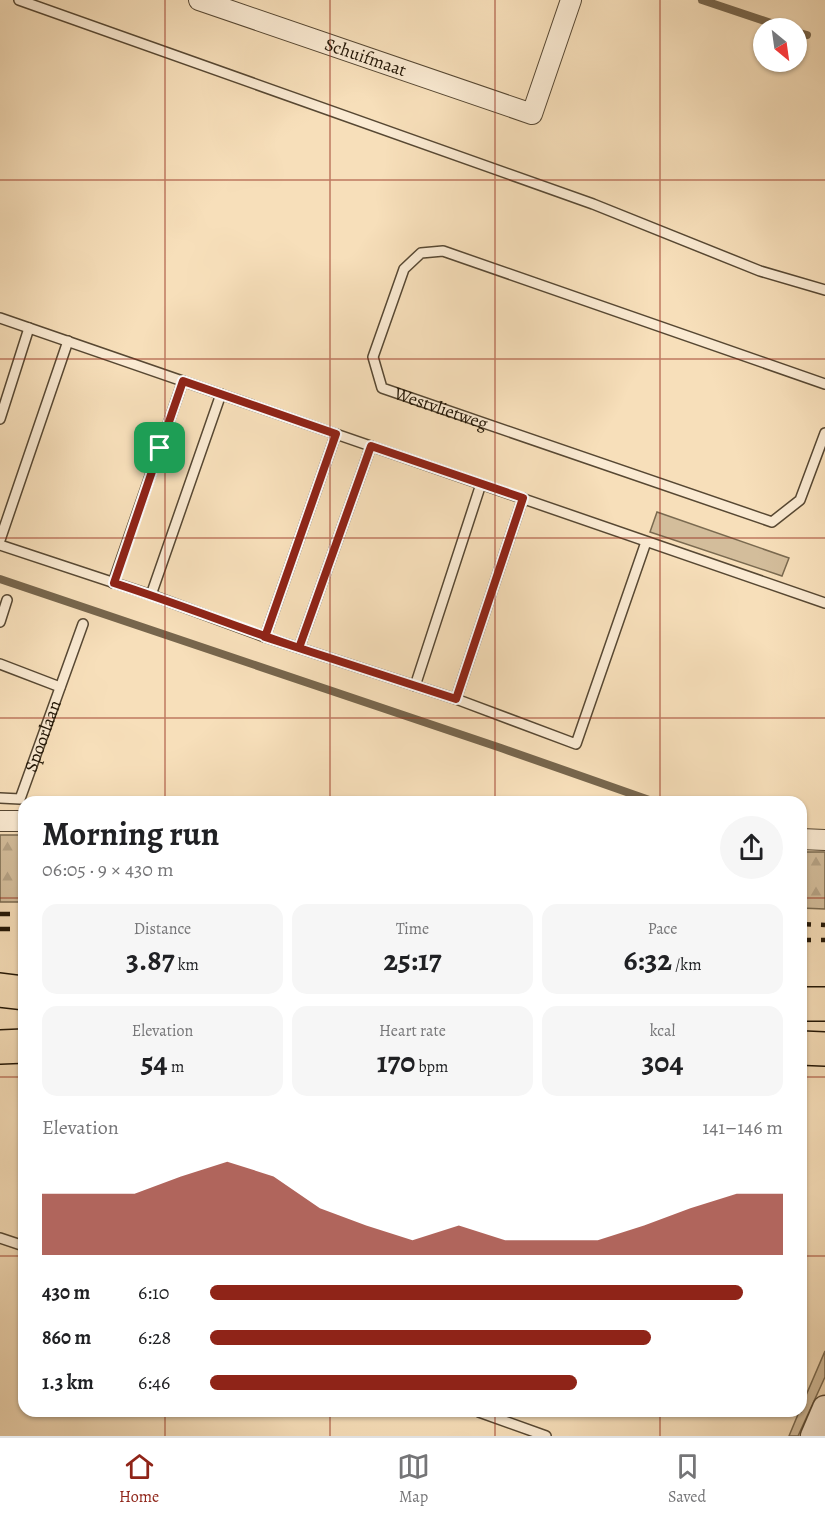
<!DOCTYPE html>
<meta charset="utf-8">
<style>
:root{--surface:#fff;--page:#f6f6f6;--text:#202124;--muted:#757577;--line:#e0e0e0;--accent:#8f2418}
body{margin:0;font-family:Alegreya,serif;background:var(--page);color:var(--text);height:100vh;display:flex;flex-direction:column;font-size:22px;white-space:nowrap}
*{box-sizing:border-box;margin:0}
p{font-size:20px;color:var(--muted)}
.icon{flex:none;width:33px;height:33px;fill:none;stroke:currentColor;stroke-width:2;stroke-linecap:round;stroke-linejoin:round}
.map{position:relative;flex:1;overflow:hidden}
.sheet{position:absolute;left:18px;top:796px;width:789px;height:621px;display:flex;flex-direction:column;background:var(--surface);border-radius:18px;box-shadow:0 2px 4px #0004}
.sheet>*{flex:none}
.needle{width:39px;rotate:151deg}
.controls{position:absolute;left:753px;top:18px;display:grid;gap:12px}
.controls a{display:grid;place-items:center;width:54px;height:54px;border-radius:50%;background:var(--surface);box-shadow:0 2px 4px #0004;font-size:30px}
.pin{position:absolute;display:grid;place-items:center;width:51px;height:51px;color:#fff;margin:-26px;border-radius:12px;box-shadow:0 3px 9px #0006}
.round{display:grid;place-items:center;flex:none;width:63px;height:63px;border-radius:32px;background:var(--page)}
.summary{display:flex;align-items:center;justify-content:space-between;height:102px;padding:0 24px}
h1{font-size:33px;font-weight:700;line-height:45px}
.stats{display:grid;grid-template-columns:repeat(3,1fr);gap:9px;height:102px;padding:6px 24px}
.stats div{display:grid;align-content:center;border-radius:15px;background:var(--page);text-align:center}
.stats b{font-size:30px;font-weight:700}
.stats small{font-size:16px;font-weight:400}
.stats p{font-size:16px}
.chart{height:168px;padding:12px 24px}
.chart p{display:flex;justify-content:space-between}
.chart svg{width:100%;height:108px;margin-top:6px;fill:var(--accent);opacity:.7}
ul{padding:0 24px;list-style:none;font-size:20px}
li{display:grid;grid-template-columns:96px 72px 1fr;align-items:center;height:45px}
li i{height:15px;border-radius:8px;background:var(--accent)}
.menu{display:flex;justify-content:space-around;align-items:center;height:84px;border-top:2px solid var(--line);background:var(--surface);font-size:16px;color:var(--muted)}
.menu a{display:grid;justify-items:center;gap:3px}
.menu .current{color:var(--accent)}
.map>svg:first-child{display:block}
.green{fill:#d3bd9b;stroke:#7a6a50;stroke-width:1.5}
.forest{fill:url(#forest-firs);stroke:#7a6a50;stroke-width:1.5}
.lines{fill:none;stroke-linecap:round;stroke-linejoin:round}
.stream{stroke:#77664d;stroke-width:8}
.service-casing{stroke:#574833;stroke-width:12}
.minor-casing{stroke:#574833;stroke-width:22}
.tertiary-casing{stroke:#574833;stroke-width:27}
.motorway-casing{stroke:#221606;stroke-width:36}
.service{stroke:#faead2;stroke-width:9}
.minor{stroke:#faead2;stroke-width:20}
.tertiary{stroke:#faead2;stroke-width:24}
.motorway{stroke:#f7dfba;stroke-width:33}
.rail{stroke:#221606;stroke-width:4.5;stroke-dasharray:10 10;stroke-linecap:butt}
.route-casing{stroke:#fff;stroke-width:12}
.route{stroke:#8f2418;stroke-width:8}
.grid{fill:none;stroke:#8f2418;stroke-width:1.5;stroke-opacity:0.55}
.labels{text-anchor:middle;stroke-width:4.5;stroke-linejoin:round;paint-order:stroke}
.street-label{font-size:18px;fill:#221606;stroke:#faead2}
</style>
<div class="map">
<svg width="825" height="1436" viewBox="0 0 825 1436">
<defs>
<pattern id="forest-firs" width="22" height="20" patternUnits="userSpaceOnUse" patternTransform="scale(1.5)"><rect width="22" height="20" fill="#d3bd9b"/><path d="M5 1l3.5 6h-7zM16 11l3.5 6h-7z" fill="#b5a284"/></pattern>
</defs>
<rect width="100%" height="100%" fill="#f7dfba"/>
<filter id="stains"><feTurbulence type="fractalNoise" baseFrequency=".00333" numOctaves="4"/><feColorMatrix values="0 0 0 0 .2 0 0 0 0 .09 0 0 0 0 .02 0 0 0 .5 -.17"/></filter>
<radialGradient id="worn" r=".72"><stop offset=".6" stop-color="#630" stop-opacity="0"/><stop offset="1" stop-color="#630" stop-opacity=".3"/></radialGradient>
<path class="green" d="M 657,512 L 789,558 L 782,576 L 650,532 Z
M 825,1351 L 825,1377 L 798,1436 L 789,1436 L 799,1412 L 801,1412 L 801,1407 Z"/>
<path class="forest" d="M 0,835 L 24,835 L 24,902 L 0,902 Z
M 801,852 L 825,852 L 825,909 L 801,908 Z"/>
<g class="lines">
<path class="stream" d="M 702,0 L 786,28
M 796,32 L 807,35
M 0,579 L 501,748 L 655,802"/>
<defs>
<g id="service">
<path d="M 19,0 L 593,204 L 760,271 L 825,290"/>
<path d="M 0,318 L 825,603"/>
<path id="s1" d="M 825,384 L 443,251 L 421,253 L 404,269 L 373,357 L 382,388 L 772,522 L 800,500 L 825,433"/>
<path d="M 0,419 L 29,328"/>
<path d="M 0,540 L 68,341"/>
<path d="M 0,545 L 151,595 L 265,637 L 456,699 L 576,744 L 646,542"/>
<path d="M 113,583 L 183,381"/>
<path d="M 151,595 L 221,394"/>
<path d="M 0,622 L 7,600"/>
<path d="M 265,637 L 336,434"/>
<path d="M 299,648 L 371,446"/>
<path d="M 0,664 L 60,687"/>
<path d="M 415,686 L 481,484"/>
<path d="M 456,699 L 523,498"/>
<path id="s2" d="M 0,798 L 20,799 L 83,624"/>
<path d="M 0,1238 L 24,1246"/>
<path d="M 479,1412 L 546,1436"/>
</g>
<g id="minor">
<path id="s3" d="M 199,0 L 532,114 L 571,0"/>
<path d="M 0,821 L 24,821"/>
<path d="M 801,839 L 825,840"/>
</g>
<path id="tertiary" d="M 813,1436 L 825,1408"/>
<path id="motorway" d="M 0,990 L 24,993
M 801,1004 L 825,1004
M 0,1047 L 24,1046
M 801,1048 L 825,1049"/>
</defs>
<use href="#service" class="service-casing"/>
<use href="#minor" class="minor-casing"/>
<use href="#tertiary" class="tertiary-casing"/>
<use href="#motorway" class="motorway-casing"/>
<use href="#service" class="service"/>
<use href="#minor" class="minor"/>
<use href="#tertiary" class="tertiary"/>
<use href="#motorway" class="motorway"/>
<path class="rail" d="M 0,914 L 24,914
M 801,924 L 825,925
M 0,929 L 24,929
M 801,940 L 825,940"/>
</g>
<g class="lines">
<defs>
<path id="route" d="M 160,448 L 114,583 C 176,603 237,627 299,648 L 371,446 L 523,498 L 456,699 C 392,678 329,658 265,637 L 336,434 L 183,381 L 160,448"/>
</defs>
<use href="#route" class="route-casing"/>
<use href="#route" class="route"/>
</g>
<path class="grid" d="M 165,0 L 165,802M 330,0 L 330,802M 495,0 L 495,802M 660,0 L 660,802M 0,180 L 825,180M 0,359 L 825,359M 0,538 L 825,538M 0,718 L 825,718M 0,898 L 24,898M 801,898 L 825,898M 0,1077 L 24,1077M 801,1077 L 825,1077M 0,1256 L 24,1256M 801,1256 L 825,1256M 165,1412 L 165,1436M 330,1412 L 330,1436M 495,1412 L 495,1436M 660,1412 L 660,1436"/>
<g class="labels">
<g class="street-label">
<text dy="6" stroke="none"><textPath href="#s3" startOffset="176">Schuifmaat</textPath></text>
<text dy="6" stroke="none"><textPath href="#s1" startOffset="638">Westvlietweg</textPath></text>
<text dy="6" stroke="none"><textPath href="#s2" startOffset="87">Spoorlaan</textPath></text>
</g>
</g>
<rect width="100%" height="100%" filter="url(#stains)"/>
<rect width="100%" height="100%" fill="url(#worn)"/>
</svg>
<div class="controls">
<a><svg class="needle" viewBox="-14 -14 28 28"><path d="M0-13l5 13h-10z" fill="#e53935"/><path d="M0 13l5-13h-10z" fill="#757577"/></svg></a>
</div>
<div class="pin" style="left:160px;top:448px;background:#1e9e55"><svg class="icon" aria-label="arrive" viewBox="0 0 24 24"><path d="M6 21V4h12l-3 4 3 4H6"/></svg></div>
<section class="sheet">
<div class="summary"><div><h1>Morning run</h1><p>06:05 · 9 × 430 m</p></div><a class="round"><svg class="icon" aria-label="share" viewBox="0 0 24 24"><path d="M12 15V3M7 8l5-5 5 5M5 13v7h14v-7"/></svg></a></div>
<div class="stats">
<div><p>Distance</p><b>3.87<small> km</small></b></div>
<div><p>Time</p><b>25:17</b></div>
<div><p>Pace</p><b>6:32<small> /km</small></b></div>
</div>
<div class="stats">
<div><p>Elevation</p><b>54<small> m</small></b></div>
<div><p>Heart rate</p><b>170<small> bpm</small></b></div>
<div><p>kcal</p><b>304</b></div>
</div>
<div class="chart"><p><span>Elevation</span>141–146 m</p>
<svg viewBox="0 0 160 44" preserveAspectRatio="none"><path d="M0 44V19L10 19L20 19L30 12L40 6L50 12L60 25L70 32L80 38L90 32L100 38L110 38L120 38L130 32L140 25L150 19L160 19V44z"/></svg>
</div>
<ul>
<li><b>430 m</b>6:10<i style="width:93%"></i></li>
<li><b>860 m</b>6:28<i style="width:77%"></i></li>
<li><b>1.3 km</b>6:46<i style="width:64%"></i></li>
</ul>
</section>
</div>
<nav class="menu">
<a class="current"><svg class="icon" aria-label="home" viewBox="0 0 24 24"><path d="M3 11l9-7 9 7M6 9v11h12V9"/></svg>Home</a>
<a><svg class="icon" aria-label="map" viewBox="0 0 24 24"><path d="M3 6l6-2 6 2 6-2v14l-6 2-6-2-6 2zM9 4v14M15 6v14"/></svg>Map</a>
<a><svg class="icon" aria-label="saved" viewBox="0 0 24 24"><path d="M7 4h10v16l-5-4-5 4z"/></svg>Saved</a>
</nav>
